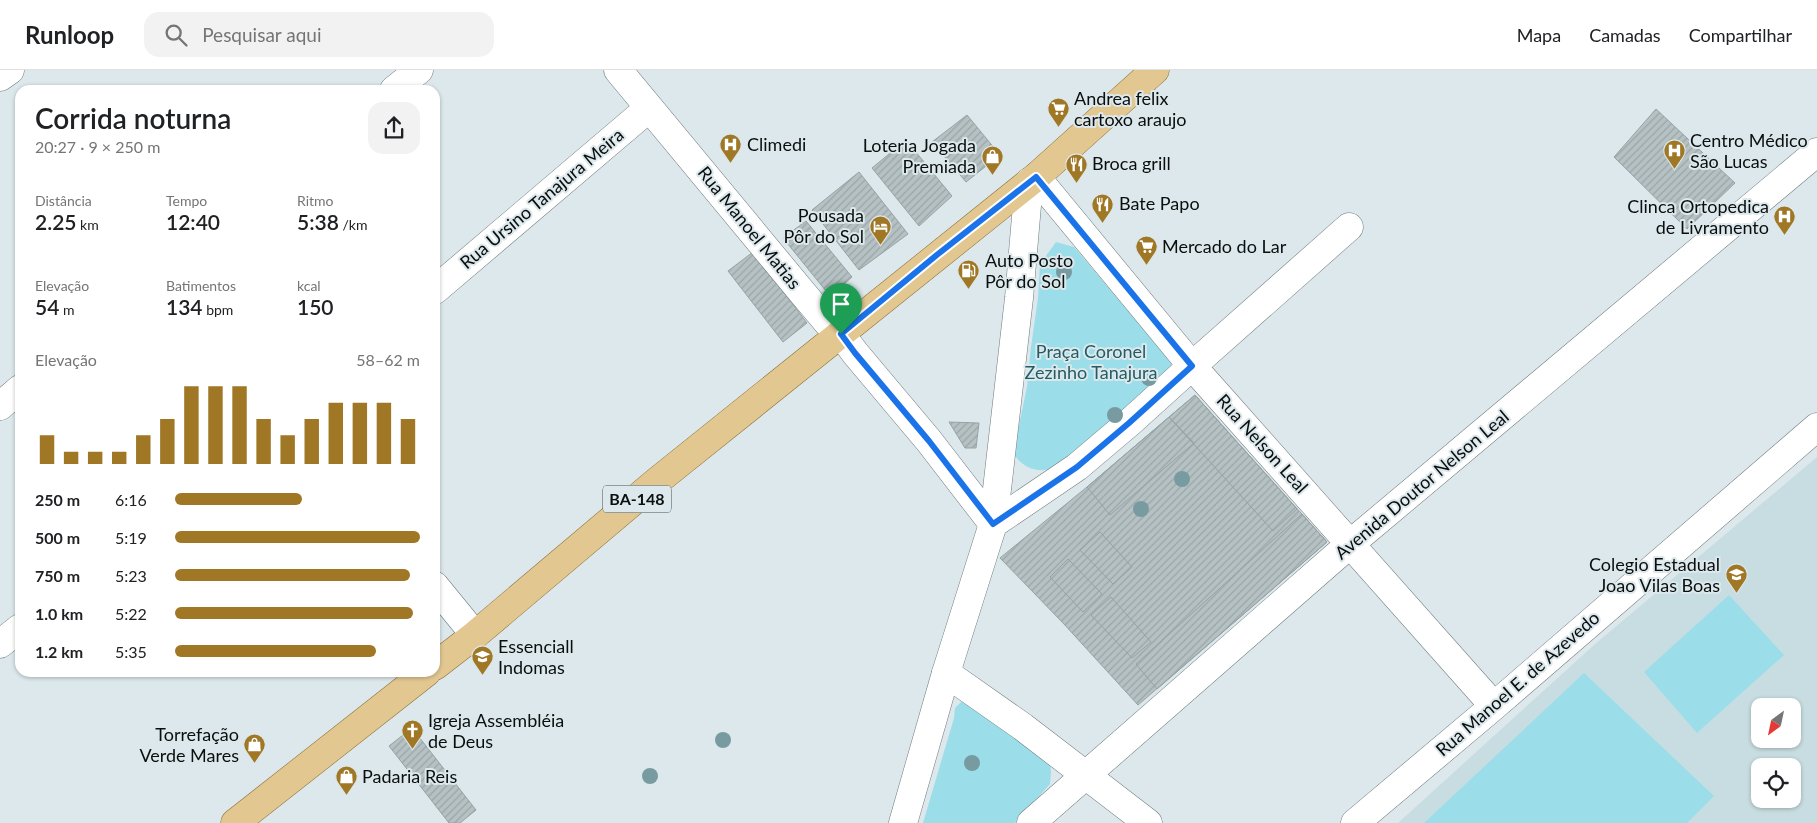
<!DOCTYPE html>
<html lang="pt">
<meta charset="utf-8">
<style>
:root{--surface:#fff;--page:#f2f2f2;--text:#202124;--muted:#757577;--line:#e0e0e0;--accent:#a07725}
body{margin:0;font-family:Lato,sans-serif;background:var(--page);color:var(--text);height:100vh;display:flex;flex-direction:column;font-size:19px;white-space:nowrap}
*{box-sizing:border-box;margin:0}
p{font-size:16px;color:var(--muted)}
.icon{flex:none;width:28px;height:28px;fill:none;stroke:currentColor;stroke-width:2;stroke-linecap:round;stroke-linejoin:round}
.map{position:relative;flex:1;overflow:hidden}
.sheet{position:absolute;left:15px;top:15px;width:425px;height:592px;display:flex;flex-direction:column;background:var(--surface);border-radius:15px;box-shadow:0 1px 4px #0004}
.sheet>*{flex:none}
.needle{width:32px;rotate:213deg}
.buttons{position:absolute;left:1751px;top:628px;display:grid;gap:10px}
.buttons a{display:grid;place-items:center;width:50px;height:50px;border-radius:10px;background:var(--surface);box-shadow:0 1px 4px #0004;font-size:25px}
.pin{position:absolute;display:grid;place-items:center;width:42px;height:42px;color:#fff;margin:-51px -21px;border-radius:50% 50% 50% 0;rotate:-45deg;box-shadow:0 0 5px #0007}
.pin .icon{rotate:45deg}
.round{display:grid;place-items:center;flex:none;width:52px;height:52px;border-radius:15px;background:var(--page)}
.summary{display:flex;align-items:center;justify-content:space-between;height:85px;padding:0 20px}
h1{font-size:28px;font-weight:600;line-height:38px}
.stats{display:grid;grid-template-columns:repeat(3,1fr);gap:8px;height:85px;padding:5px 20px}
.stats div{display:grid;align-content:center}
.stats b{font-size:21px;font-weight:600}
.stats small{font-size:14px;font-weight:400}
.stats p{font-size:14px}
.chart{height:140px;padding:10px 20px}
.chart p{display:flex;justify-content:space-between}
.chart svg{width:100%;height:90px;margin-top:5px;stroke:var(--accent);stroke-width:6}
ul{padding:0 20px;list-style:none;font-size:16px}
li{display:grid;grid-template-columns:80px 60px 1fr;align-items:center;height:38px}
li i{height:12px;border-radius:6px;background:var(--accent)}
header{display:flex;align-items:center;gap:30px;box-sizing:border-box;height:70px;padding:0 25px;background:var(--surface);border-bottom:1px solid var(--line)}
header strong{font-size:24px}
nav{display:flex;gap:28px;margin-inline-start:auto;font-size:18px}
.search{width:350px;height:45px;background:var(--page);display:flex;align-items:center;gap:12px;box-sizing:border-box;padding:0 18px;border-radius:15px;color:var(--muted);font-size:19px}
.map>svg:first-child{display:block}
.built{fill:#c8dde1;fill-rule:evenodd}
.park{fill:#9bdeea}
.building{fill:url(#building-hatch);stroke:#96a2a4}
.lines{fill:none;stroke-linecap:round;stroke-linejoin:round}
.minor-casing{stroke:#707b7e;stroke-width:29}
.tertiary-casing{stroke:#707b7e;stroke-width:29}
.primary-casing{stroke:#8b6e34;stroke-width:29}
.minor{stroke:#fff;stroke-width:28}
.tertiary{stroke:#fff;stroke-width:28}
.primary{stroke:#e3c791;stroke-width:28}
.tree{fill:#779ba1}
.route-casing{stroke:#fff;stroke-width:10}
.route{stroke:#1a73e8;stroke-width:6}
.labels{text-anchor:middle;stroke-width:4;stroke-linejoin:round;paint-order:stroke}
.shield{fill:#dce8eb;stroke:#494f51;stroke-width:1}
.shield-label{font-size:16px;font-weight:bold;fill:#0a0e0f}
.poi-label{font-size:18px;fill:#0a0e0f;stroke:#dce8eb;text-anchor:start}
.street-label{font-size:18px;fill:#0a0e0f;stroke:#dce8eb}
.park-label{font-size:18px;fill:#245c65;stroke:#dce8eb}
</style>
<header>
<strong>Runloop</strong>
<div class="search"><svg class="icon" aria-label="search" viewBox="0 0 24 24"><circle cx="10" cy="10" r="6"/><path d="M15 15l6 6"/></svg>Pesquisar aqui</div>
<nav><a>Mapa</a><a>Camadas</a><a>Compartilhar</a></nav>
</header>
<div class="map">
<svg width="1817" height="753" viewBox="0 0 1817 753">
<defs>
<pattern id="building-hatch" width="6" height="6" patternUnits="userSpaceOnUse" patternTransform="scale(1.25)"><rect width="6" height="6" fill="#b5c1c3"/><path d="M-1 1l2-2M0 6l6-6M5 7l2-2" fill="none" stroke="#9aa5a6"/></pattern>
</defs>
<rect width="100%" height="100%" fill="#dce8eb"/>
<path class="built" d="M 1817,387 L 1817,753 L 1398,753 L 1594,575 ZM 1760,636 L 1792,636 L 1792,669 L 1760,669 ZM 1760,696 L 1792,696 L 1792,729 L 1760,729 Z"/>
<path class="park" d="M 1056,172 L 1074,177 L 1172,293 L 1167,306 C 1147,323 1064,399 1045,400 C 1032,401 1023,396 1015,386 L 1018,360 L 1027,317 L 1031,277 L 1038,228 L 1040,194 Z
M 1729,525 L 1784,585 L 1697,663 L 1644,602 Z
M 1584,603 L 1714,726 L 1687,753 L 1424,753 Z
M 962,631 L 1050,690 L 1051,702 L 1050,714 L 1015,753 L 923,753 L 954,648 L 955,638 Z"/>
<path class="building" d="M 1656,39 L 1735,113 L 1687,159 L 1614,87 Z
M 967,45 L 1000,85 L 966,112 L 932,72 Z
M 906,70 L 952,126 L 919,156 L 872,98 Z
M 859,102 L 908,164 L 859,200 L 812,140 Z
M 806,151 L 852,207 L 830,226 L 783,168 Z
M 753,182 L 807,253 L 783,272 L 728,201 Z
M 1195,325 L 1327,472 L 1138,635 L 1063,553 L 1000,488 L 1087,417 Z
M 1195,325 L 1297,439 L 1273,461 L 1169,347 Z
M 1169,347 L 1194,373 L 1110,445 L 1087,417 Z
M 949,352 L 979,353 L 976,378 L 965,378 Z
M 1302,444 L 1327,472 L 1157,619 L 1136,594 Z
M 1100,462 L 1132,497 L 1113,514 L 1080,480 Z
M 1068,489 L 1102,524 L 1083,542 L 1050,507 Z
M 1111,527 L 1151,572 L 1132,588 L 1091,545 Z
M 412,658 L 476,740 L 460,753 L 449,753 L 389,676 Z"/>
<g class="lines">
<defs>
<path id="minor" d="M 618,0 L 801,221 L 827,252 L 841,264 L 855,283 L 929,371 L 993,454 L 1077,397 L 1129,353 L 1192,296 L 1349,157
M 0,7 L 10,0
M 394,20 L 419,0
M 1036,107 L 1192,296 L 1494,636
M 435,220 L 649,38
M 0,336 L 20,319
M 435,516 L 475,565
M 0,574 L 20,558
M 946,603 L 1023,657 L 1148,753
M 1355,753 L 1494,636 L 1817,357"/>
<path id="tertiary" d="M 903,753 L 946,603 L 993,454 L 1019,228 L 1029,112
M 1031,753 L 1350,474 L 1817,82"/>
<path id="primary" d="M 435,596 L 475,565 L 656,412 L 1036,107 L 1155,0
M 235,753 L 427,602"/>
</defs>
<use href="#minor" class="minor-casing"/>
<use href="#tertiary" class="tertiary-casing"/>
<use href="#primary" class="primary-casing"/>
<use href="#minor" class="minor"/>
<use href="#tertiary" class="tertiary"/>
<use href="#primary" class="primary"/>
</g>
<g class="tree">
<circle cx="1064" cy="202" r="8"/>
<circle cx="1149" cy="308" r="8"/>
<circle cx="1115" cy="345" r="8"/>
<circle cx="1182" cy="409" r="8"/>
<circle cx="1141" cy="439" r="8"/>
<circle cx="723" cy="670" r="8"/>
<circle cx="972" cy="693" r="8"/>
<circle cx="650" cy="706" r="8"/>
</g>
<g class="lines">
<defs>
<path id="route" d="M 1036,107 L 1192,296 L 1129,353 L 1077,397 L 993,454 L 929,371 L 855,283 L 841,264 L 938,184 Z"/>
</defs>
<use href="#route" class="route-casing"/>
<use href="#route" class="route"/>
</g>
<defs>
<symbol id="supermarket-pin" viewBox="-11 -11 22 30"><path d="M0 17L-7.5 6A9.5 9.5 0 1 1 7.5 6Z" fill="#a07725" stroke="#dce8eb"/><path d="M-6-5.5h2.5l.6 2H6L4.5 2H-2.5L-4.4-4H-6ZM-1.5 3.2a1.3 1.3 0 1 0 .1 0ZM3 3.2a1.3 1.3 0 1 0 .1 0Z" fill="#fff"/></symbol>
<symbol id="hospital-pin" viewBox="-11 -11 22 30"><path d="M0 17L-7.5 6A9.5 9.5 0 1 1 7.5 6Z" fill="#a07725" stroke="#dce8eb"/><path d="M-5-5h3v3.5h4V-5h3V5h-3V1.5h-4V5h-3Z" fill="#fff"/></symbol>
<symbol id="shop-pin" viewBox="-11 -11 22 30"><path d="M0 17L-7.5 6A9.5 9.5 0 1 1 7.5 6Z" fill="#a07725" stroke="#dce8eb"/><path d="M-5-2.5h2.3a2.7 3.5 0 0 1 5.4 0H5L5.5 6h-11ZM-1.5-2.5h3a1.5 2.3 0 0 0-3 0Z" fill="#fff"/></symbol>
<symbol id="restaurant-pin" viewBox="-11 -11 22 30"><path d="M0 17L-7.5 6A9.5 9.5 0 1 1 7.5 6Z" fill="#a07725" stroke="#dce8eb"/><path d="M-5-6h1v4h1v-4h1v4h1v-4h1v5L-1.5 .5V6h-2V.5L-5-1ZM5-6V6H3V1.5H1.5Q1.5-4 5-6Z" fill="#fff"/></symbol>
<symbol id="hotel-pin" viewBox="-11 -11 22 30"><path d="M0 17L-7.5 6A9.5 9.5 0 1 1 7.5 6Z" fill="#a07725" stroke="#dce8eb"/><path d="M-6-4.5h1.5V1H6V5H4.5V3h-9V5H-6ZM-4 0a1.8 1.8 0 1 1 3.6 0ZM.5 0V-2.5h3Q6-2.5 6 0Z" fill="#fff"/></symbol>
<symbol id="fuel-pin" viewBox="-11 -11 22 30"><path d="M0 17L-7.5 6A9.5 9.5 0 1 1 7.5 6Z" fill="#a07725" stroke="#dce8eb"/><path d="M-5.5-6h7V0h2V4h1.3V-2.5L3-4.5l.8-.8L6-3V5H2.5V1h-1V6h-7ZM-4.2-4.7v3.2H.2V-4.7Z" fill="#fff"/></symbol>
<symbol id="school-pin" viewBox="-11 -11 22 30"><path d="M0 17L-7.5 6A9.5 9.5 0 1 1 7.5 6Z" fill="#a07725" stroke="#dce8eb"/><path d="M0-5L7-2L0 1L-7-2ZM-4 1L0 2.5L4 1V4Q0 6-4 4Z" fill="#fff"/></symbol>
<symbol id="church-pin" viewBox="-11 -11 22 30"><path d="M0 17L-7.5 6A9.5 9.5 0 1 1 7.5 6Z" fill="#a07725" stroke="#dce8eb"/><path d="M-1.2-6h2.4v3.5h3.3v2.4h-3.3V6h-2.4V-.1h-3.3v-2.4h3.3Z" fill="#fff"/></symbol>
</defs>
<g fill-rule="evenodd">
<use href="#supermarket-pin" x="1046" y="26" width="25" height="34"/>
<use href="#hospital-pin" x="718" y="62" width="25" height="34"/>
<use href="#hospital-pin" x="1662" y="68" width="25" height="34"/>
<use href="#shop-pin" x="980" y="74" width="25" height="34"/>
<use href="#restaurant-pin" x="1064" y="82" width="25" height="34"/>
<use href="#restaurant-pin" x="1090" y="122" width="25" height="34"/>
<use href="#hospital-pin" x="1772" y="134" width="25" height="34"/>
<use href="#hotel-pin" x="868" y="144" width="25" height="34"/>
<use href="#supermarket-pin" x="1134" y="164" width="25" height="34"/>
<use href="#fuel-pin" x="956" y="188" width="25" height="34"/>
<use href="#school-pin" x="1724" y="492" width="25" height="34"/>
<use href="#school-pin" x="470" y="574" width="25" height="34"/>
<use href="#church-pin" x="400" y="648" width="25" height="34"/>
<use href="#shop-pin" x="242" y="662" width="25" height="34"/>
<use href="#shop-pin" x="334" y="694" width="25" height="34"/>
</g>
<g class="labels">
<rect class="shield" x="603" y="415.5" width="68" height="27" rx="4"/>
<g class="shield-label">
<text x="637" y="435">BA-148</text>
</g>
<g class="poi-label">
<text x="1074" y="35">Andrea felix<tspan x="1074" dy="21">cartoxo araujo</tspan></text>
<text x="1690" y="77">Centro Médico<tspan x="1690" dy="21">São Lucas</tspan></text>
<text x="747" y="81">Climedi</text>
<text x="976" y="82" text-anchor="end">Loteria Jogada<tspan x="976" dy="21">Premiada</tspan></text>
<text x="1092" y="100">Broca grill</text>
<text x="1119" y="140">Bate Papo</text>
<text x="1769" y="143" text-anchor="end">Clinca Ortopedica<tspan x="1769" dy="21">de Livramento</tspan></text>
<text x="864" y="152" text-anchor="end">Pousada<tspan x="864" dy="21">Pôr do Sol</tspan></text>
<text x="1162" y="183">Mercado do Lar</text>
<text x="985" y="197">Auto Posto<tspan x="985" dy="21">Pôr do Sol</tspan></text>
<text x="1720" y="501" text-anchor="end">Colegio Estadual<tspan x="1720" dy="21">Joao Vilas Boas</tspan></text>
<text x="498" y="583">Essenciall<tspan x="498" dy="21">Indomas</tspan></text>
<text x="428" y="657">Igreja Assembléia<tspan x="428" dy="21">de Deus</tspan></text>
<text x="239" y="671" text-anchor="end">Torrefação<tspan x="239" dy="21">Verde Mares</tspan></text>
<text x="362" y="713">Padaria Reis</text>
</g>
<g class="street-label">
<text transform="translate(542 129) rotate(-40)" y="6">Rua Ursino Tanajura Meira</text>
<text transform="translate(749 158) rotate(51)" y="6">Rua Manoel Matias</text>
<text transform="translate(1262 374) rotate(48)" y="6">Rua Nelson Leal</text>
<text transform="translate(1422 415) rotate(-40)" y="6">Avenida Doutor Nelson Leal</text>
<text transform="translate(1518 614) rotate(-41)" y="6">Rua Manoel E. de Azevedo</text>
</g>
<g class="park-label">
<text x="1091" y="288">Praça Coronel<tspan x="1091" dy="21">Zezinho Tanajura</tspan></text>
</g>
</g>
</svg>
<div class="buttons">
<a><svg class="needle" viewBox="-14 -14 28 28"><path d="M0-13l5 13h-10z" fill="#e53935"/><path d="M0 13l5-13h-10z" fill="#757577"/></svg></a>
<a><svg class="icon" aria-label="locate" viewBox="0 0 24 24"><circle cx="12" cy="12" r="6"/><path d="M12 2v4M12 18v4M2 12h4M18 12h4"/></svg></a>
</div>
<div class="pin" style="left:841px;top:264px;background:#1e9e55"><svg class="icon" aria-label="arrive" viewBox="0 0 24 24"><path d="M6 21V4h12l-3 4 3 4H6"/></svg></div>
<section class="sheet">
<div class="summary"><div><h1>Corrida noturna</h1><p>20:27 · 9 × 250 m</p></div><a class="round"><svg class="icon" aria-label="share" viewBox="0 0 24 24"><path d="M12 15V3M7 8l5-5 5 5M5 13v7h14v-7"/></svg></a></div>
<div class="stats">
<div><p>Distância</p><b>2.25<small> km</small></b></div>
<div><p>Tempo</p><b>12:40</b></div>
<div><p>Ritmo</p><b>5:38<small> /km</small></b></div>
</div>
<div class="stats">
<div><p>Elevação</p><b>54<small> m</small></b></div>
<div><p>Batimentos</p><b>134<small> bpm</small></b></div>
<div><p>kcal</p><b>150</b></div>
</div>
<div class="chart"><p><span>Elevação</span>58–62 m</p>
<svg viewBox="0 0 160 44" preserveAspectRatio="none"><path d="M5 44V30M15 44V38M25 44V38M35 44V38M45 44V30M55 44V22M65 44V6M75 44V6M85 44V6M95 44V22M105 44V30M115 44V22M125 44V14M135 44V14M145 44V14M155 44V22"/></svg>
</div>
<ul>
<li><b>250 m</b>6:16<i style="width:52%"></i></li>
<li><b>500 m</b>5:19<i style="width:100%"></i></li>
<li><b>750 m</b>5:23<i style="width:96%"></i></li>
<li><b>1.0 km</b>5:22<i style="width:97%"></i></li>
<li><b>1.2 km</b>5:35<i style="width:82%"></i></li>
</ul>
</section>
</div>
